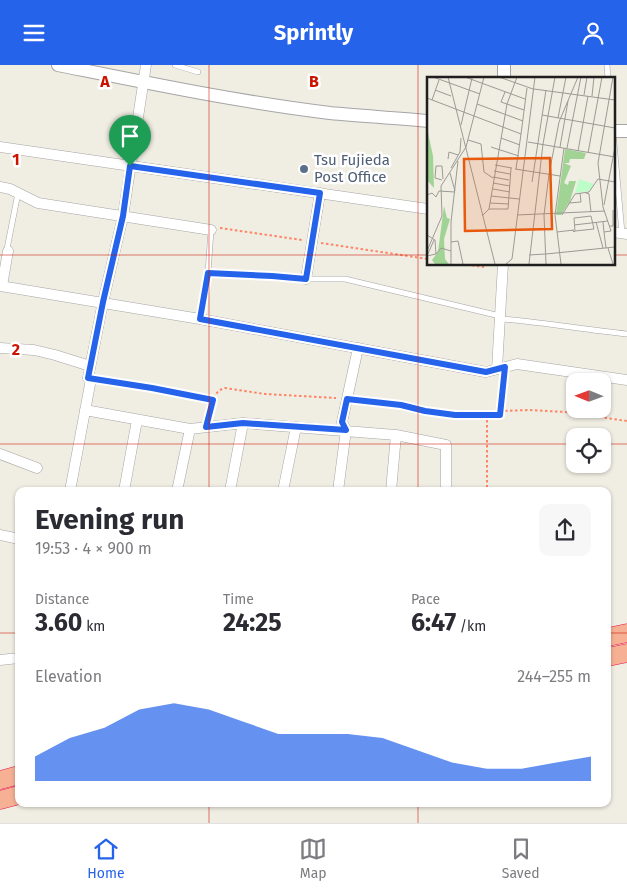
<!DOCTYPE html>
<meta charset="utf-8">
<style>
:root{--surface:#fff;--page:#f7f7f7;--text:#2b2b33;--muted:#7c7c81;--line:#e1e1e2;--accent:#2563eb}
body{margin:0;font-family:"Fira Sans",sans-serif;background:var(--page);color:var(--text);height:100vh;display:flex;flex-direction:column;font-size:19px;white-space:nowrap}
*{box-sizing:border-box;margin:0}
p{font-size:16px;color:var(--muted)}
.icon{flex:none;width:28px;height:28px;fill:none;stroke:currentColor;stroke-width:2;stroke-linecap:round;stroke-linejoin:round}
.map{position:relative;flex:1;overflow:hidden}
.details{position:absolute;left:15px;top:422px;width:596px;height:320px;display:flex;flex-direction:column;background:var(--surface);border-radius:10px;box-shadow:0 1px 4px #0004}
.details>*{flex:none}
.needle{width:32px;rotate:271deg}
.tools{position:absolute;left:566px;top:308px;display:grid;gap:10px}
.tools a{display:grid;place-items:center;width:45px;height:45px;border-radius:10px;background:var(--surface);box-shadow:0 1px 4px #0004;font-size:25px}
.pin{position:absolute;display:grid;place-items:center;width:42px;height:42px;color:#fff;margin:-51px -21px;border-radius:50% 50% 50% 0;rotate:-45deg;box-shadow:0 0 5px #0007}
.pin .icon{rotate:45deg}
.round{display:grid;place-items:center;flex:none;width:52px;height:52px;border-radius:10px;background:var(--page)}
.head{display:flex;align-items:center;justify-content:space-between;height:85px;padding:0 20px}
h1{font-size:28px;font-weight:700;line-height:38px}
.figures{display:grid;grid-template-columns:repeat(3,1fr);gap:8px;height:85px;padding:5px 20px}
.figures div{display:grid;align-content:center}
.figures b{font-size:25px;font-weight:700}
.figures small{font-size:14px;font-weight:400}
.figures p{font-size:14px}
.chart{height:140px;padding:10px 20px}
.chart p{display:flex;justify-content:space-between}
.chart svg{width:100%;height:90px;margin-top:5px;fill:var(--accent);opacity:.7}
header{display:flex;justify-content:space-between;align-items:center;height:65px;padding:0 20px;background:var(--accent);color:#fff;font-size:22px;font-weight:700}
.menu{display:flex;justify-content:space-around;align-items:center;height:70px;border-top:1px solid var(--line);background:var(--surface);font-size:14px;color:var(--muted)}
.menu a{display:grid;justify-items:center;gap:2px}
.menu .on{color:var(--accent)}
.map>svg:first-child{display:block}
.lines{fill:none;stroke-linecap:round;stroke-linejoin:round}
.service-casing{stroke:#a5a5a5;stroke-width:6}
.minor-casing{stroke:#a5a5a5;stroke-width:11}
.tertiary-casing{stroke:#a5a5a5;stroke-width:14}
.trunk-casing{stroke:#e9164a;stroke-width:19}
.path{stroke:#ff8465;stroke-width:2;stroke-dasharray:2.5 2.5;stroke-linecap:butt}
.service{stroke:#fff;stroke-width:5}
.minor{stroke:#fff;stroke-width:10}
.tertiary{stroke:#fff;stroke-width:12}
.trunk{stroke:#f6b194;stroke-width:18}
.route-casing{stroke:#fff;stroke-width:10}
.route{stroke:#2563eb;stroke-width:6}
.grid{fill:none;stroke:#cc1300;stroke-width:1;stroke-opacity:0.55}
.service-dot{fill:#5c6f8a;stroke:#fff;stroke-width:2}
.labels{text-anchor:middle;stroke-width:5;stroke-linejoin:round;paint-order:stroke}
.service-label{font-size:15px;fill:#4e5e75;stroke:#fff;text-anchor:start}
.inset-road{fill:none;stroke:#9c9a94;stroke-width:1}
.view{fill:#e8590c;fill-opacity:0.15;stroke:#e8590c;stroke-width:2.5}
.inset-edge{fill:none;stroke:#1e1e1e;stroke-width:2.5}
.grid-label{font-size:16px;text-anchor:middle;font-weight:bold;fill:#cc1300;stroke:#fff;stroke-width:5;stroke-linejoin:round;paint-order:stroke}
</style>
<header><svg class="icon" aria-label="menu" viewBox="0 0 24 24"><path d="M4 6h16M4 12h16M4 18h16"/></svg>Sprintly<svg class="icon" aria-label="person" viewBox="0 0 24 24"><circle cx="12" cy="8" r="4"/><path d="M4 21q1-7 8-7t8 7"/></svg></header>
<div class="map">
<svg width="627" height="758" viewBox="0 0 627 758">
<rect width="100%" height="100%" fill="#f0ede3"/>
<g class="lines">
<defs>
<path id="service" d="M 175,0 L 198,7
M 607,0 L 608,14
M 613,67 L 622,168
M 8,186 L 7,184 L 18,128
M 208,208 L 272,211 L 304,214 L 345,214 L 500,251
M 200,254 L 208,208 L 211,165
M 501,254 C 543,257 585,265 627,269"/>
<path id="minor" d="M 0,82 L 428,144
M 0,122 L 10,124 L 38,138 L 211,165
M 613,167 L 627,169
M 306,214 L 320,128
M 0,221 L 200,254 L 486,307 L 517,299 L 627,315
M 2,221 L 8,186
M 0,283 L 34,285 L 55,290 L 90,301
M 497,304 L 503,199
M 88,313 L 103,237 L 123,151 L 146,0
M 85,345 L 190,364 L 243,358 L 396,370 L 446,380 L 446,426
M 0,389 L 37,403
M 70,426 L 91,314
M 124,426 L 137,355
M 177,426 L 190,364
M 230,426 L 243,358
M 283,426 L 296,362
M 338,426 L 346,365 L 342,357 L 358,283
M 391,426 L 396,370
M 0,470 L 19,474
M 0,595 L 19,593"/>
<path id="tertiary" d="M 58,0 C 148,18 239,37 330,48 C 363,51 396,53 428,56
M 504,14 L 504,0
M 613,66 L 627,66"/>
<path id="trunk" d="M 608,572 L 627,568
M 608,592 L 627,588
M 0,715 L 19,710
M 0,735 L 19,730"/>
</defs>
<use href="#service" class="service-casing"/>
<use href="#minor" class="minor-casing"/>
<use href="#tertiary" class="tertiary-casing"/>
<use href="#trunk" class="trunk-casing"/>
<path class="path" d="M 220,163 L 302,175
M 321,178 L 428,194
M 462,199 L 484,202
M 101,315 L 151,323 L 213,335
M 358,335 L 401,340 L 425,346 L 455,350 L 500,350 L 504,313
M 500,346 L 529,345 L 566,347 L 627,356
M 487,350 L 487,426
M 208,352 C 210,341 213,326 225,323 L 265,329 L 336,333"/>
<use href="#service" class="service"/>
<use href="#minor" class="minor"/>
<use href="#tertiary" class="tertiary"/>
<use href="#trunk" class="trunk"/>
</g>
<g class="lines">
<defs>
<path id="route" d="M 130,101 L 320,128 L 306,214 L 272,211 L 208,208 L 200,254 L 486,307 L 505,302 L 500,350 L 455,350 L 425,346 L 401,340 L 347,334 L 342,357 L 346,365 L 243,358 L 206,362 L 213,335 L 152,323 L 88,313 L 103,237 L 123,151 Z"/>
</defs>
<use href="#route" class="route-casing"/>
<use href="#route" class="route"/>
</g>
<path class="grid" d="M 209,0 L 209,426M 418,0 L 418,426M 0,190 L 428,190M 613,190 L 627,190M 0,379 L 575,379M 602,379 L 627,379M 0,568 L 19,568M 608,568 L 627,568M 209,739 L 209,758M 418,739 L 418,758"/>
<circle class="service-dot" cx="304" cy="104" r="5"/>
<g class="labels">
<g class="service-label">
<text x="314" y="100">Tsu Fujieda<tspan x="314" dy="17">Post Office</tspan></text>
</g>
</g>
<g transform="translate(427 12)">
<rect width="188" height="188" fill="#f0ede3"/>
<path d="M 0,51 L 6,79 L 7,111 L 0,103 ZM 138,72 L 159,76 L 157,82 L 143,82 L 142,86 L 137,86 L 144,89 L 137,106 L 141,108 L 142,104 L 149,104 L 143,124 L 134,138 L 129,138 ZM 17,129 L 20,141 L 23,142 L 17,162 L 18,182 L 22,187 L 8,187 L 5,183 L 11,175 Z" fill="#a1d395"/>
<path d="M 152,102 L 167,107 L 162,114 L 148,116 Z" fill="#bdfec8"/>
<path class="inset-road" d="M 6,0 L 53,17M 21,0 L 68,187M 38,0 L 98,22M 72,0 L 106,12M 107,12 L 188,23M 8,13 L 24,19M 78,15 L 74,25 L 97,33M 157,18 L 160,0M 165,19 L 167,0M 0,21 L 94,57 L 100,11M 5,23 L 12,3M 50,27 L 96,44M 115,38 L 188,51M 131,41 L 139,0M 34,48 L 45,1M 74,61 L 93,68M 41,63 L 54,67 L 57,95 L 66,101M 101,65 L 188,80M 64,70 L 92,79M 133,70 L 141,24M 140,71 L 154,0M 151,74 L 161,19M 161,76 L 175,0M 21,82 L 22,75 L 31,78M 68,88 L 85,91M 24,91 L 33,75 L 34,61M 88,92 L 133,99M 89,92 L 94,57M 67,94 L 83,97M 23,96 L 28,114M 66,100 L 82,103M 171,102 L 188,105M 15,103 L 8,101 L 9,89 L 15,89 L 16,102M 105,105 L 119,13M 66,106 L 83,109M 66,112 L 83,115M 159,116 L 162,117 L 164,135M 0,118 L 5,116 L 9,120 L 12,114 L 28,115M 64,119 L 92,122M 63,126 L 82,127M 142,126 L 154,125 L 153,116M 177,128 L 188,70M 62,132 L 81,132 L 84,91M 90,138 L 178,134M 135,138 L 148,117 L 162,115 L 171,102M 55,139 L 62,132 L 80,27 L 90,0M 169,145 L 176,171M 176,145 L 177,155 L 184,154 L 176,130 L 171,86 L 186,0M 147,148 L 181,144M 183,149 L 186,149 L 186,133M 145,153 L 147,155 L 148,154 L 167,152 L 164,139 L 147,141 L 148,154M 130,155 L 147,153M 177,155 L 179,171M 0,158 L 8,163 L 9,177 L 14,171 L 24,174M 7,163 L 0,179 L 9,177M 24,165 L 31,164 L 36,187M 181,171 L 186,187M 0,174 L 15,139 L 14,109 L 39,70 L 57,0M 119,177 L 188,170M 102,178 L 118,177M 24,187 L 24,145 L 31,84M 79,187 L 85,182 L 108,0M 102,187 L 116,67 L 128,0M 119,187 L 117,138 L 122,97 L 132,45 L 151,0M 134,187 L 128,138 L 137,71"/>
<path class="view" d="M 123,81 L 125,152 L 38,154 L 37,82 Z"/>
<rect width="188" height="188" class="inset-edge"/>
</g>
<g class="grid-label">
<text x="105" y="22">A</text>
<text x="314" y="22">B</text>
<text x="16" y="100">1</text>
<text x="16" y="290">2</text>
</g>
</svg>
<div class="tools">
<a><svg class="needle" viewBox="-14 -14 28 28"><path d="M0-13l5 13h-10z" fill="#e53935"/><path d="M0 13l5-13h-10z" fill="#7c7c81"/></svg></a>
<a><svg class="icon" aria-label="locate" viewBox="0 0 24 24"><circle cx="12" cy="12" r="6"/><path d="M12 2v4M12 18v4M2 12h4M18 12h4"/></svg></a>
</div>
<div class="pin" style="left:130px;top:101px;background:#1e9e55"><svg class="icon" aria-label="arrive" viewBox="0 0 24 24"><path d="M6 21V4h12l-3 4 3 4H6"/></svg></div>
<section class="details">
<div class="head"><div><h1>Evening run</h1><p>19:53 · 4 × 900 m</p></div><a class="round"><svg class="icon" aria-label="share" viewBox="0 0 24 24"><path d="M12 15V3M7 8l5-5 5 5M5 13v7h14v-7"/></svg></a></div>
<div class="figures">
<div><p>Distance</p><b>3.60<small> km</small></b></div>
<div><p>Time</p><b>24:25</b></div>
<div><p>Pace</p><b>6:47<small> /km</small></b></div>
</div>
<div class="chart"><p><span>Elevation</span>244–255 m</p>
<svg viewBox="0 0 160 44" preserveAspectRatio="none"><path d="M0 44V32L10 23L20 18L30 9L40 6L50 9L60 15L70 21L80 21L90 21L100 23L110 29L120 35L130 38L140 38L150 35L160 32V44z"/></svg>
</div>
</section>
</div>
<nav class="menu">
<a class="on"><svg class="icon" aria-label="home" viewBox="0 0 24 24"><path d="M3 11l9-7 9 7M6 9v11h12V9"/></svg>Home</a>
<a><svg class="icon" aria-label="map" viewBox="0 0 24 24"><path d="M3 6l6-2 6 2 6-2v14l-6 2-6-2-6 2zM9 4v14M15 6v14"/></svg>Map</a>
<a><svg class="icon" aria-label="saved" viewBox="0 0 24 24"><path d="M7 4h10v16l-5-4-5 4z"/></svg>Saved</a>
</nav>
